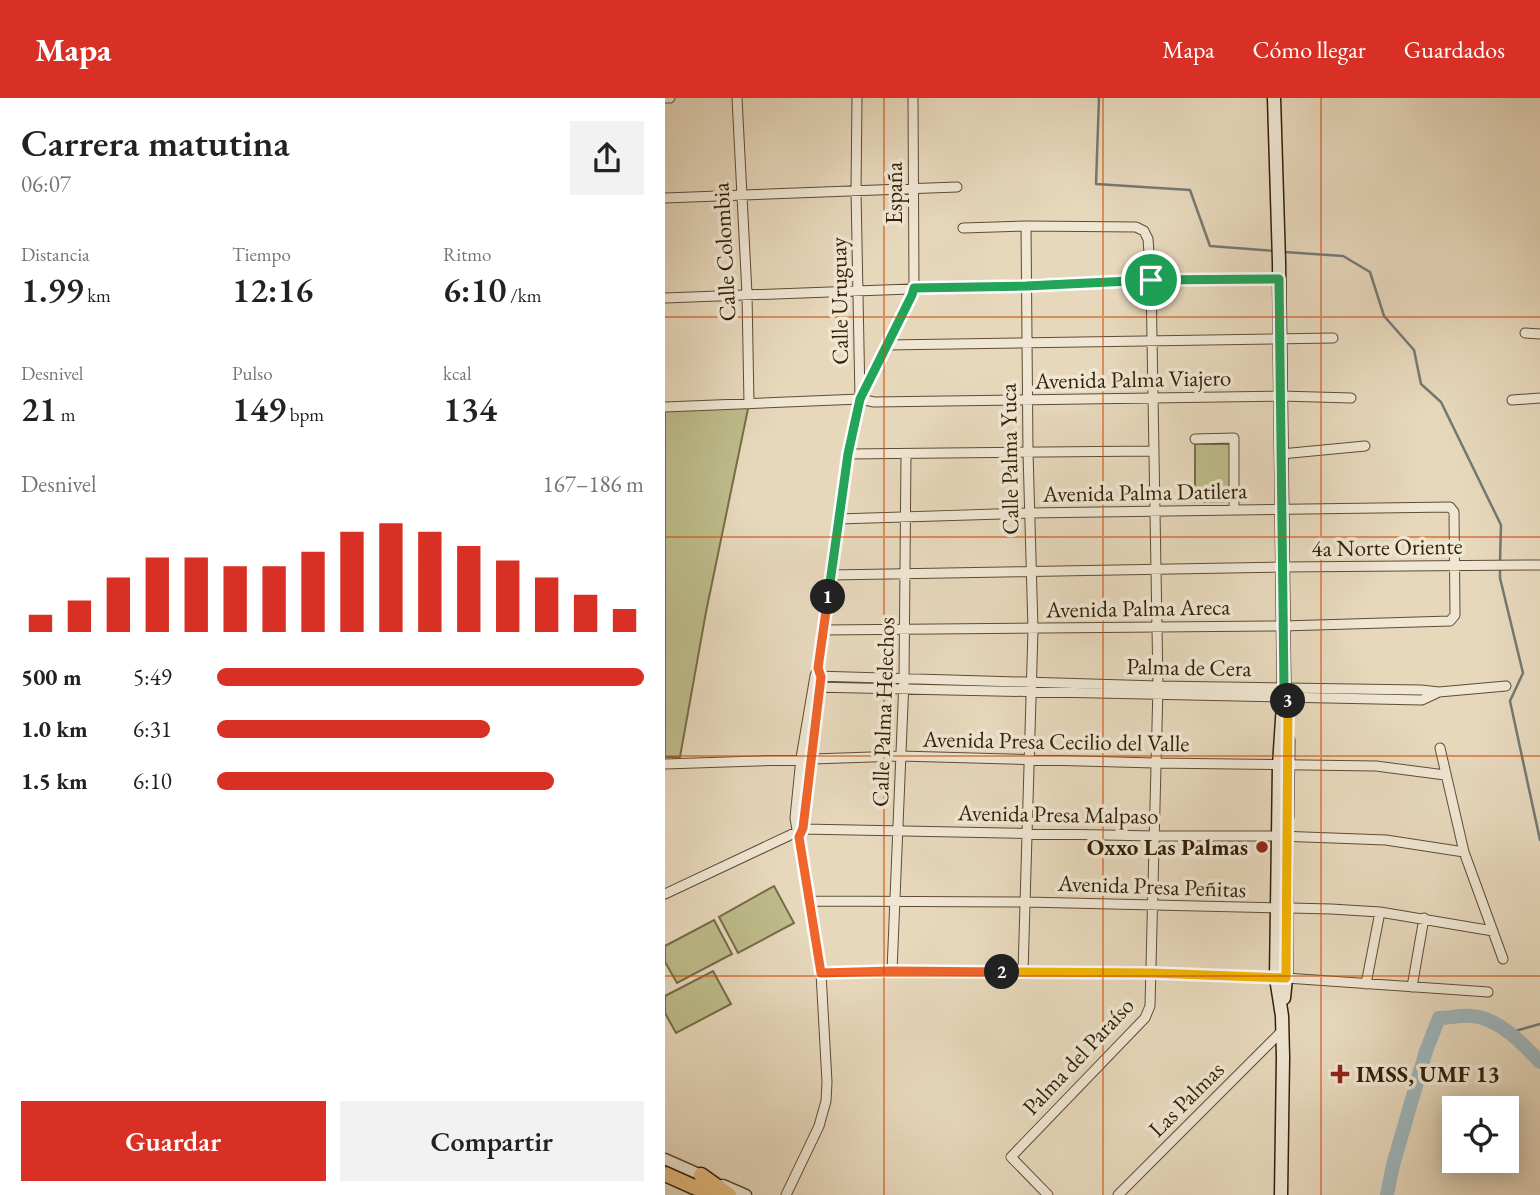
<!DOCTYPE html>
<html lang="es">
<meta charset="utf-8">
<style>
:root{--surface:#fff;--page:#f2f2f2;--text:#222;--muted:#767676;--accent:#d93025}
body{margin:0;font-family:"EB Garamond",serif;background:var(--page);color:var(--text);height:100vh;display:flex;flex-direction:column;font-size:26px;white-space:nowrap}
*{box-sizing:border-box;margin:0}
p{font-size:23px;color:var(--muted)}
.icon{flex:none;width:38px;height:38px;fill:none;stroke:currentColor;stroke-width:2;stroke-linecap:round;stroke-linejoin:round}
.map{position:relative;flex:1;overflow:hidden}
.drawer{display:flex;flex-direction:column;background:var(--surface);width:665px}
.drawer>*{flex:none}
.fabs{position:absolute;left:777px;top:998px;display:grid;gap:14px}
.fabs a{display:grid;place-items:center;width:77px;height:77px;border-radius:0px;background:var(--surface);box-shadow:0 4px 18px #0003;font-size:35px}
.pin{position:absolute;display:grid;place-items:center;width:60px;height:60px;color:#fff;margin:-30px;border:4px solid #fff;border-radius:50%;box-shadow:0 2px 7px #0007}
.km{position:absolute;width:35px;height:35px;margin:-18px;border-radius:50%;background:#222;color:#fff;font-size:19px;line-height:35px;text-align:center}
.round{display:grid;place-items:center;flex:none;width:74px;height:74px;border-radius:0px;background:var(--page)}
.overview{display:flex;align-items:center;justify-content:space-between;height:119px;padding:0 21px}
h1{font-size:38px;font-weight:600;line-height:52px}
.stats{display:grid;grid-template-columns:repeat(3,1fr);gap:10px;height:119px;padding:7px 21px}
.stats div{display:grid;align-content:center}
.stats b{font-size:35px;font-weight:600}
.stats small{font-size:19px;font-weight:400}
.stats p{font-size:19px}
.chart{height:196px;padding:14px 21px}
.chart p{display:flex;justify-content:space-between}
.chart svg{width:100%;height:126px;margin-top:7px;stroke:var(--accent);stroke-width:6}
.button{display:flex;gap:14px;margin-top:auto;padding:14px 21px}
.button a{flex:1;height:80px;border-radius:0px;background:var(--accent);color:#fff;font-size:28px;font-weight:600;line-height:80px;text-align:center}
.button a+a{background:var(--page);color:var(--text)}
ul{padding:0 21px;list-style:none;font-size:23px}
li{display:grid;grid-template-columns:112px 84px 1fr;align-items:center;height:52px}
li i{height:18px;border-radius:9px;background:var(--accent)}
header{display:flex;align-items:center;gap:42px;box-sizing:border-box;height:98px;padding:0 35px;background:var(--accent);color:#fff}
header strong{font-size:33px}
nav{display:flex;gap:38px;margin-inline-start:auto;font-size:24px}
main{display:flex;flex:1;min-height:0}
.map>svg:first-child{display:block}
.green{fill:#bebc8b;stroke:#786d48;stroke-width:2}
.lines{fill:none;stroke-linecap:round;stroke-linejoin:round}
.stream{stroke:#737974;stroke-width:2.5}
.river{stroke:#9db6bd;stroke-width:14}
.minor-casing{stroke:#604c34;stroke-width:11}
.tertiary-casing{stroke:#604c34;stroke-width:13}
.secondary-casing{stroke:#331e06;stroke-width:15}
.trunk-casing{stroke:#331e06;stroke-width:17}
.minor{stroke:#efe6d3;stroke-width:9}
.tertiary{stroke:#efe6d3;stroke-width:10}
.secondary{stroke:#efe6d3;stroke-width:12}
.trunk{stroke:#e4bc7e;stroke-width:14}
.split-1-casing{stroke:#fff;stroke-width:14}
.split-2-casing{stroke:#fff;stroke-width:14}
.split-3-casing{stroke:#fff;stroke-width:14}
.split-4-casing{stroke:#fff;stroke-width:14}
.split-1{stroke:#22a559;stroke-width:9}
.split-2{stroke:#f0652b;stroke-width:9}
.split-3{stroke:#f5b400;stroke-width:9}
.split-4{stroke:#22a559;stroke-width:9}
.grid{fill:none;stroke:#cd500b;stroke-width:2;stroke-opacity:0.55}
.poi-dot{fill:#8f2418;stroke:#efe6d3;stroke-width:2.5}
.labels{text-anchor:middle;stroke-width:7;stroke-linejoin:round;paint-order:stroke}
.street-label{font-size:23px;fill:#331e06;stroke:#efe6d3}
.poi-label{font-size:23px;font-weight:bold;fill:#331e06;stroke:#efe6d3;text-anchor:end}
</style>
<header>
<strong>Mapa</strong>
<nav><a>Mapa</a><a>Cómo llegar</a><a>Guardados</a></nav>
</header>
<main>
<section class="drawer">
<div class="overview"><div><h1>Carrera matutina</h1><p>06:07</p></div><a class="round"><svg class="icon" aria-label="share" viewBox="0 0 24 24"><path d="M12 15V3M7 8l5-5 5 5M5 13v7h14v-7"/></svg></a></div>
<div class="stats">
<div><p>Distancia</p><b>1.99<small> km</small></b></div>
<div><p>Tiempo</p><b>12:16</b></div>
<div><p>Ritmo</p><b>6:10<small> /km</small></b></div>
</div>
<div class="stats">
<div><p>Desnivel</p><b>21<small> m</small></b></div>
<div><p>Pulso</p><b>149<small> bpm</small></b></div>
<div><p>kcal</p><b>134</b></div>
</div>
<div class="chart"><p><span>Desnivel</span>167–186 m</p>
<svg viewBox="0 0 160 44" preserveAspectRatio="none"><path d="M5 44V38M15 44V33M25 44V25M35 44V18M45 44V18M55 44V21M65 44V21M75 44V16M85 44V9M95 44V6M105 44V9M115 44V14M125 44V19M135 44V25M145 44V31M155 44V36"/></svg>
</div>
<ul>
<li><b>500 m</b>5:49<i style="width:100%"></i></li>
<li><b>1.0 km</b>6:31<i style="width:64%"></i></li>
<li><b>1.5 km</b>6:10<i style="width:79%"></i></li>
</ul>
<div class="button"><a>Guardar</a><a>Compartir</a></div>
</section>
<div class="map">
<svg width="875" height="1097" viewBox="0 0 875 1097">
<rect width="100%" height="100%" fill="#e7d8bc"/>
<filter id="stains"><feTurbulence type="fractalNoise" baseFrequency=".00286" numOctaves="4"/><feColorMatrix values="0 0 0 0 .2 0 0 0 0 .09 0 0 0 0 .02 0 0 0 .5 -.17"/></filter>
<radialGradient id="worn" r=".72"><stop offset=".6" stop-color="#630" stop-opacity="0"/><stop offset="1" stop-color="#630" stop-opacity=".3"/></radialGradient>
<path class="green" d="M 84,306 L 41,514 L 15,659 L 0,659 L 0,309 Z
M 530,346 L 567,346 L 567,403 L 530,404 Z
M 109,788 L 129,825 L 73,855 L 54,819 Z
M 49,822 L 67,856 L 12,885 L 0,864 L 0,848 Z
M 48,873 L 66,906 L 11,935 L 0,915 L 0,898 Z"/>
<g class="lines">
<path class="stream" d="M 434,0 L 431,86 L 525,92 L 545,148 L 609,153
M 619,154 L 678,158 L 705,174 L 719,218 L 749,252 L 756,286 L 776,304 L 836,427 L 835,463
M 835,470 L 835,480 L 858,575 L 845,603 L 875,742
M 843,935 L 875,926"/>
<path class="river" d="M 722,1097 L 728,1067 L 761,953 L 774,920 C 785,920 797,917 807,918 C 834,920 858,946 875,964"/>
<defs>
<path id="minor" d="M 0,0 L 5,0
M 72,0 L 82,196 L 84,306
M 0,100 L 292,89
M 298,130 L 361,128 L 471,129 L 479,133 L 483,141 L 486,182 L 493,588 L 485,908 L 480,920 L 346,1059 L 383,1097
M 0,200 L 486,182 L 614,181
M 860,235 L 875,236
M 222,247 L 668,240
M 196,298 L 247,197 L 249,190 L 248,0
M 847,302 L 875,300
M 0,309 L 195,301 L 209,304 L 616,298 L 686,300
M 530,341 L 569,340 L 569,412
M 183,356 L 489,353
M 616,356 L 700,348
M 166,477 L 618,469 L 875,467
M 158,532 L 618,528 L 785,523 L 790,517 L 789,414 L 785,409 L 365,415 L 173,421
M 150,578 L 493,588 L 756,592 L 774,594 L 841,588
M 148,589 L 757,602 L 772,595
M 775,650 L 799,754 L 838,861
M 0,666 L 235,658 L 490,665 L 711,668 L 780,677
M 136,734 L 155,585
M 0,796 L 138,731 L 490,738 L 613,738 L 721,742 L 799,754
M 144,803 L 361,804 L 666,811 L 715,814 L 828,833
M 227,873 L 239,582 L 241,357
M 156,875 L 227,873 L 487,875 L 621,880 L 823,894
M 358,875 L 368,531 L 363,354 L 361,128
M 701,886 L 715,814
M 747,889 L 759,820
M 121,1097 L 154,1028 L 161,1003 L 162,984 L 156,875 L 130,720 L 136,660 L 150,578 L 153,570 L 183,356 L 195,301 L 191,93 L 192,0
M 453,1097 L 617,933"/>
<path id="tertiary" d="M 0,1061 L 43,1080
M 58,1087 L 81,1097"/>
<path id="secondary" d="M 609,0 L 614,164 L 619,591 L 614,667 L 611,880 L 617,918 L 618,959 L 616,1097
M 622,719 L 623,642
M 619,900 L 621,880 L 621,751"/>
<path id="trunk" d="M 0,1076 L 47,1097
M 36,1077 L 64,1097"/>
</defs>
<use href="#minor" class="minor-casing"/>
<use href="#tertiary" class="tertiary-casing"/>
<use href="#secondary" class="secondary-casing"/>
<use href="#trunk" class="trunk-casing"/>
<use href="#minor" class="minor"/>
<use href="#tertiary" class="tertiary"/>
<use href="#secondary" class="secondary"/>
<use href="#trunk" class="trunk"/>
</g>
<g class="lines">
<defs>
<path id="split-1" d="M 163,499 L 183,356 L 195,301 L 247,197 L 249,190 L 361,188 L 486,182"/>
<path id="split-2" d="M 163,499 L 153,570 L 156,579 L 138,730 L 134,739 L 156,875 L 227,873 L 337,874"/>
<path id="split-3" d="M 337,874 L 487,875 L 621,880 L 623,603"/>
<path id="split-4" d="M 486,182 L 614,181 L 619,591 L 623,603"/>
</defs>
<use href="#split-1" class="split-1-casing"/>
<use href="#split-2" class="split-2-casing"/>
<use href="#split-3" class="split-3-casing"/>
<use href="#split-4" class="split-4-casing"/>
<use href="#split-1" class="split-1"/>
<use href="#split-2" class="split-2"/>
<use href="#split-3" class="split-3"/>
<use href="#split-4" class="split-4"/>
</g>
<path class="grid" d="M 219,0 L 219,1097M 438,0 L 438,1097M 656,0 L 656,1097M 0,219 L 875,219M 0,439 L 875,439M 0,658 L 875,658M 0,878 L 875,878"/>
<g class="poi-dot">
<circle cx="597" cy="749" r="7"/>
<path d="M671.5 965.5h7v7h7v7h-7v7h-7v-7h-7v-7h7z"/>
</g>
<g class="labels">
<g class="street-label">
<text transform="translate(229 95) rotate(-90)" y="8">España</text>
<text transform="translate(59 154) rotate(-93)" y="8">Calle Colombia</text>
<text transform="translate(174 203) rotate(-91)" y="8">Calle Uruguay</text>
<text transform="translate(468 281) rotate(-1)" y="8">Avenida Palma Viajero</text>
<text transform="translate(344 361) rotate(-91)" y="8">Calle Palma Yuca</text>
<text transform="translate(480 394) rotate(-1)" y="8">Avenida Palma Datilera</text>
<text transform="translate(722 449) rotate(-1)" y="8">4a Norte Oriente</text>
<text transform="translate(473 510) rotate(-1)" y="8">Avenida Palma Areca</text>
<text transform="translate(524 569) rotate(1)" y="8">Palma de Cera</text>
<text transform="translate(218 614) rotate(-88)" y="8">Calle Palma Helechos</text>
<text transform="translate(391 643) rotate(1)" y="8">Avenida Presa Cecilio del Valle</text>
<text transform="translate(393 716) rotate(1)" y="8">Avenida Presa Malpaso</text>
<text transform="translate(487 788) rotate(2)" y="8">Avenida Presa Peñitas</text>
<text transform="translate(413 958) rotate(-47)" y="8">Palma del Paraíso</text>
<text transform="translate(521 1001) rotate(-45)" y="8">Las Palmas</text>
</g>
<g class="poi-label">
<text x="583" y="757">Oxxo Las Palmas</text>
<text x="691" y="984" text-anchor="start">IMSS, UMF 13</text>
</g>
</g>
<rect width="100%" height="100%" filter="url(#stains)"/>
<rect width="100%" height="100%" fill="url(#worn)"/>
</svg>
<div class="fabs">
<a><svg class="icon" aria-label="locate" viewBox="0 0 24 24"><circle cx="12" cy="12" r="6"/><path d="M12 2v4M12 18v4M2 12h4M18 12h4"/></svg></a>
</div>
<div class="pin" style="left:486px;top:182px;background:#1e9e55"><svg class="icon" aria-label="arrive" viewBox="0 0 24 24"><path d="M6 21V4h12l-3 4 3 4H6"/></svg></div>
<b class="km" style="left:163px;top:499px">1</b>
<b class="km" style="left:337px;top:874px">2</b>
<b class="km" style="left:623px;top:603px">3</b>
</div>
</main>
